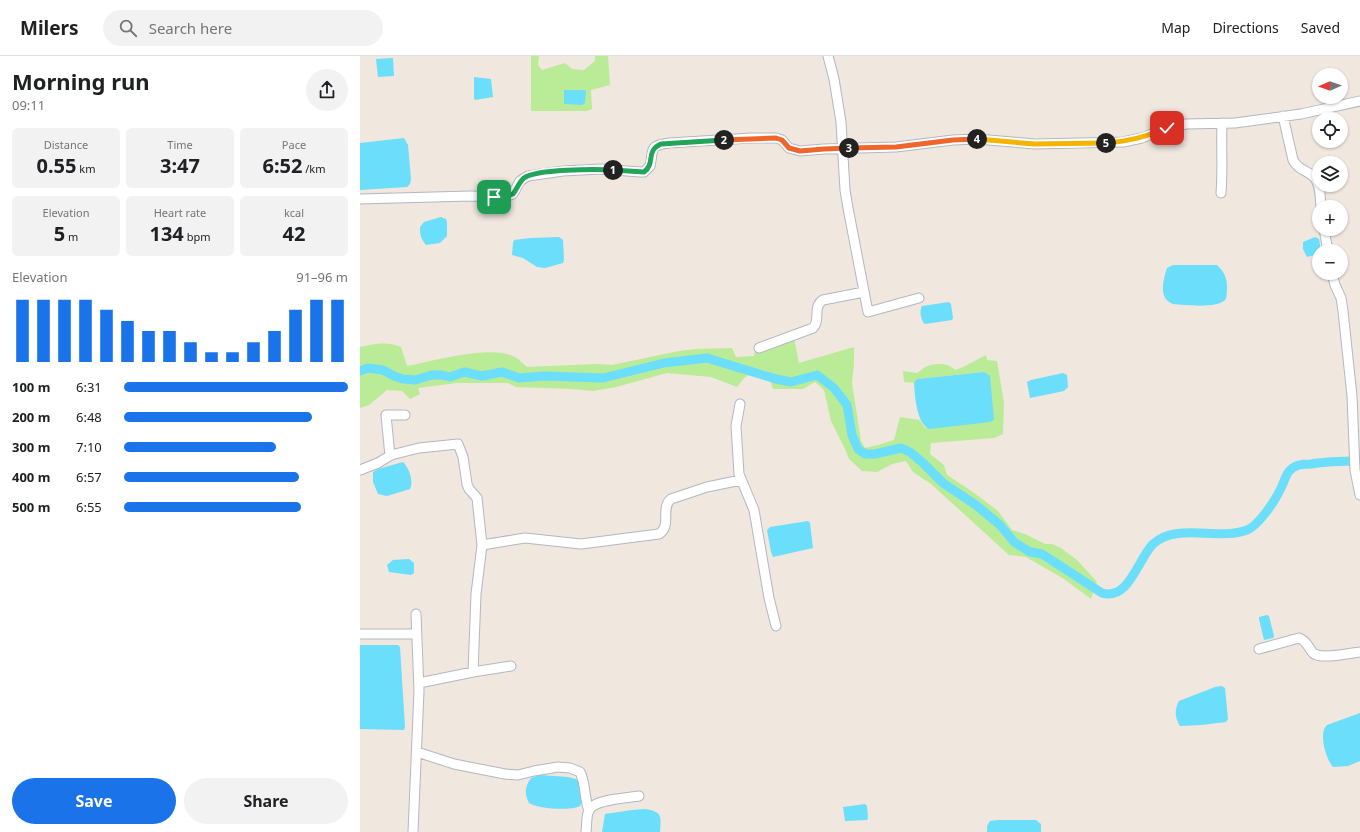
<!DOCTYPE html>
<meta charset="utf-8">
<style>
:root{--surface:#fff;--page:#f2f2f2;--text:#202124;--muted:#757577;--line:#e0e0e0;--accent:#1a73e8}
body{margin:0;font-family:"Noto Sans",sans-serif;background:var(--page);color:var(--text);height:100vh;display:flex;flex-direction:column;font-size:15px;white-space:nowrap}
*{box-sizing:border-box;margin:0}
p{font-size:13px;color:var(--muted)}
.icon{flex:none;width:22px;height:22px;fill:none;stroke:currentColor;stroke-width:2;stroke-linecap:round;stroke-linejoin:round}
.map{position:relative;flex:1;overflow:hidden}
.drawer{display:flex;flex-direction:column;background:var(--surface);width:360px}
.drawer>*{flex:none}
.needle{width:26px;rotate:268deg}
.tools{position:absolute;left:952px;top:12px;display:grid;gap:8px}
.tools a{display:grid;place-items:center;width:36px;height:36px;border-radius:50%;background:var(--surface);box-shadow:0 1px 3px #0004;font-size:20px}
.pin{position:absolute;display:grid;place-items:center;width:34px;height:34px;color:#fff;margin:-17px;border-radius:8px;box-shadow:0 2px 6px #0006}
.km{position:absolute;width:20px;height:20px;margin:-10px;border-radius:50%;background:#222;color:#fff;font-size:11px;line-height:20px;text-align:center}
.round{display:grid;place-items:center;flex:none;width:42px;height:42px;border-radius:21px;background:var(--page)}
.head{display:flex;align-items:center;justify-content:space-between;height:68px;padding:0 12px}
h1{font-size:22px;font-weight:700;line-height:30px}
.metrics{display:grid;grid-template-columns:repeat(3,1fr);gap:6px;height:68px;padding:4px 12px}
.metrics div{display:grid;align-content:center;border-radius:6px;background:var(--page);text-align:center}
.metrics b{font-size:20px;font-weight:700}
.metrics small{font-size:11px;font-weight:400}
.metrics p{font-size:11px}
.chart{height:112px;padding:8px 12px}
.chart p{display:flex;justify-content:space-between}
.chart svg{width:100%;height:72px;margin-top:4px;stroke:var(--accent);stroke-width:6}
.cta{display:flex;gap:8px;margin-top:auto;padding:8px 12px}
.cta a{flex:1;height:46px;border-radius:24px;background:var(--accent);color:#fff;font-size:16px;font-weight:700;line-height:46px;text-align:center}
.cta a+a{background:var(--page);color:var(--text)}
ul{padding:0 12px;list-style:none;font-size:13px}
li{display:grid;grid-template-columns:64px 48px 1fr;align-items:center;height:30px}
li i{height:10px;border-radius:5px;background:var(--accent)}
header{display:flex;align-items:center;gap:24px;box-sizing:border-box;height:56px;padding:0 20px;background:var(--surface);border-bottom:1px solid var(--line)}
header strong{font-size:19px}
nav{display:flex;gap:22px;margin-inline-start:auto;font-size:14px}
.search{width:280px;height:36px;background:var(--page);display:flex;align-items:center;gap:10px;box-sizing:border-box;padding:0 14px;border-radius:22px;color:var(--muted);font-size:15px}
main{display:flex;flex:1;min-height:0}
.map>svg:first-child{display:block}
.green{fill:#baeb97}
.water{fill:#6adefa}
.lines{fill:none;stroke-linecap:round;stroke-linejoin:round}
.canal{stroke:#6adefa;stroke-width:9}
.minor-casing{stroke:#b3b7c2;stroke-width:11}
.minor{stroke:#fff;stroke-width:9}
.split-1-casing{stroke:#fff;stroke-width:8}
.split-2-casing{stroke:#fff;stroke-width:8}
.split-3-casing{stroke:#fff;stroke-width:8}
.split-4-casing{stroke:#fff;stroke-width:8}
.split-5-casing{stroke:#fff;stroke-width:8}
.split-6-casing{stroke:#fff;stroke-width:8}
.split-1{stroke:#22a559;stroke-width:5}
.split-2{stroke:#22a559;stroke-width:5}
.split-3{stroke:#f0652b;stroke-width:5}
.split-4{stroke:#f0652b;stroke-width:5}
.split-5{stroke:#f5b400;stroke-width:5}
.split-6{stroke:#f5b400;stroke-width:5}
</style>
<header>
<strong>Milers</strong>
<div class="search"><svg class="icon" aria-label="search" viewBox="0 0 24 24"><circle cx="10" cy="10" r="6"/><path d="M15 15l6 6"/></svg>Search here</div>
<nav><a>Map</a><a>Directions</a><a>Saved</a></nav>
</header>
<main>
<section class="drawer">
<div class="head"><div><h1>Morning run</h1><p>09:11</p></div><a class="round"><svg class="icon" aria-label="share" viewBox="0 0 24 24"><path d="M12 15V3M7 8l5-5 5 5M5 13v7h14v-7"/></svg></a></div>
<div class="metrics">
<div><p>Distance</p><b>0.55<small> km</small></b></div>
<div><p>Time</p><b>3:47</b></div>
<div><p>Pace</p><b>6:52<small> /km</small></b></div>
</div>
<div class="metrics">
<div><p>Elevation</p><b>5<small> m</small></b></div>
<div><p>Heart rate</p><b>134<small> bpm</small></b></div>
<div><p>kcal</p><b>42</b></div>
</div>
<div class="chart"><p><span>Elevation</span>91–96 m</p>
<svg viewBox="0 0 160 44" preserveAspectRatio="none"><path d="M5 44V6M15 44V6M25 44V6M35 44V6M45 44V12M55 44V19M65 44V25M75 44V25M85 44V32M95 44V38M105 44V38M115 44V32M125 44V25M135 44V12M145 44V6M155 44V6"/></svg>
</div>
<ul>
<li><b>100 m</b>6:31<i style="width:100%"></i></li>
<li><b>200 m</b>6:48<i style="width:84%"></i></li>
<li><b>300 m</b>7:10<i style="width:68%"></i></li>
<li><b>400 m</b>6:57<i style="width:78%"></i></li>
<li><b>500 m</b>6:55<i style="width:79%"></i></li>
</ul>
<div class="cta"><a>Save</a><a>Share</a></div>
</section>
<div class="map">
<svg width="1000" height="776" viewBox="0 0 1000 776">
<rect width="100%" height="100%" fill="#f0e7df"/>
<path class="green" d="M 171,0 L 179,0 L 178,9 L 182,14 L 205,7 L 212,13 L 224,14 L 235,5 L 235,0 L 248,0 L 250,29 L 231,34 L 232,53 L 227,55 L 171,55 Z
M 434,282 L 439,307 L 494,291 L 494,308 L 492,327 L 501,385 L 505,392 L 518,389 L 534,384 L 540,361 L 560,364 L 565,372 L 624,316 L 557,323 L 554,327 L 544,326 L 543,315 L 557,317 C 560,315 564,311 568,310 C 576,307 589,307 595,314 C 603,312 618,303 626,299 L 627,304 L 637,305 L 644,347 L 643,378 L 634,382 L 571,387 L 570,398 L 584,409 L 587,419 L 613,436 L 638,455 L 652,474 L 665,478 L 685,488 L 692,488 L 701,492 L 717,504 L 737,526 L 731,543 L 704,523 L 666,501 L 649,499 L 571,428 L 553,416 L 546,405 L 532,408 L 517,416 L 502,415 L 489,403 L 485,393 L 471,365 L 464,334 L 455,326 L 443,333 L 413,333 L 407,315 L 397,313 L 384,322 L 377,331 L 351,321 L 307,317 L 256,331 L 233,335 L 212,333 L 156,331 L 148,327 L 97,327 L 58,332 L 60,338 L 50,343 L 42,335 L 27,334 L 9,349 L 0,352 L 0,291 C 14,288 27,285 41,291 L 47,310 C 73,305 132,288 155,301 C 159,303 163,308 167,311 L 237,308 L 252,309 L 319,295 L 336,293 L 372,292 L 376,301 L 394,300 L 396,290 Z"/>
<path class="water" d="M 33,2 L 34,20 L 18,21 L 16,3 Z
M 114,21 L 131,23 L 133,41 L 115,44 L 114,42 Z
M 204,34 L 224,34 L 226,35 L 225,47 L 222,49 L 204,48 Z
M 44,82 L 48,89 L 51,123 L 50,128 L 47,131 L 0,134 L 0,87 Z
M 81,161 L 86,163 L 87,166 L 87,180 L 80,187 L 66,189 C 61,183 60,179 60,171 L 64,166 Z
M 199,181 L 203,184 L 204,204 L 203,207 L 185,212 L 177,211 L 163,202 L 152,199 L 153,187 L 154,184 L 170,182 Z
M 955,181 L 959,183 L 961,195 L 959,195 L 959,198 L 947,201 L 943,193 L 943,186 Z
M 813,209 L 857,209 C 868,219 868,229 866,243 C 858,253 826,249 813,248 C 798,243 803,224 807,212 Z
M 589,246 L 591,248 L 593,262 L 592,264 L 565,268 C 561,265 559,255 562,250 Z
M 624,316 L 630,320 L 634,364 L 630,366 L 569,373 C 556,366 555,340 554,327 L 557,323 Z
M 703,317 L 707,319 L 708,331 L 704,335 L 670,342 L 667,326 L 671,324 Z
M 43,406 C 49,412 54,425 50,433 L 27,440 L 18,438 L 13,426 L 13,416 L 18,413 Z
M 448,465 L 450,467 L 453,492 L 413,501 L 411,496 L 407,474 L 410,471 Z
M 49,503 L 54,507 L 54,517 L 51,519 L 29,516 L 27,509 L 33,504 Z
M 907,559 L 909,560 L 914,580 L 913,582 L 904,584 L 899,563 L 899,561 Z
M 0,589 L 38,589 L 40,591 L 45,671 L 44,674 L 0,673 Z
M 862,630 L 865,632 L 868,663 L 866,666 L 841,669 L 820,670 C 815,662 814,654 819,645 L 855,631 Z
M 1000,657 L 1000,705 L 988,710 L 973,711 C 966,703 958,677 967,669 Z
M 180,719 L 208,721 L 219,724 L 223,744 L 220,750 C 211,755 178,753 169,747 C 164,738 165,730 171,722 Z
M 505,748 L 507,750 L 508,762 L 507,764 L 485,765 L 483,751 Z
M 285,753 C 303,756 301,760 300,776 L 242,776 L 245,758 L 272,754 Z
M 638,764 L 676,764 L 681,768 L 681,776 L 627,776 L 627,770 L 630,765 Z"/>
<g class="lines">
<path class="canal" d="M 0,315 L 8,312 L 23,314 L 34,320 L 43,323 L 55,324 L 72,319 L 82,319 L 90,321 L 104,316 L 122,320 L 142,316 L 159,322 L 184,320 L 243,322 L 304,307 L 347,302 L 416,323 L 431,326 L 457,319 L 474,332 L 487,349 L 492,379 L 498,393 L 505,398 L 515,398 L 541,392 L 550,396 L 563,407 L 583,427 L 616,449 L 640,469 L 654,486 L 670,496 L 682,498 L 742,537 C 769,545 778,503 793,488 C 817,466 858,485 887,474 C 898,470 915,445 920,434 C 926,424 925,413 939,409 C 943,408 947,408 951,408 C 968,405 983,405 1000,405"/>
<defs>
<path id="minor" d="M 468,0 L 474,23 L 481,66 L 485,134 L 488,152 L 508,256 L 559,242
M 923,60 L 933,104 C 938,114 946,114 953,120 C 961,127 960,142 961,151
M 861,137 C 863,114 861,91 862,67
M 0,143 L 110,140 L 144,141 L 153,138 L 160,125 L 168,120 L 203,115 L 241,113 L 280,116 L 284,116 L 290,110 C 294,93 288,90 309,87 L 391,82 L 416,82 L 422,84 L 429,92 L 440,95 L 464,93 L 536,91 L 593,84 L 617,83 L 675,88 L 763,86 L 782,82 L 807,72 L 826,68 L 875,67 L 941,58 L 1000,45
M 964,173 L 968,195
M 972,217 L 975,229 L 981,242 L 983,255 L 992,340 L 995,414 L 1000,439
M 399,292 L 453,272 C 461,264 452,251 463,244 L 504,236
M 380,348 L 376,370 L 379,418 L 394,454 L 409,542 L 416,570
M 30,400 L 26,359 L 45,359
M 0,414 L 18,407 L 31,399 L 59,392 L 98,388 L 103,401 L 107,428 L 109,433 L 117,442 L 122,489 L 116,538 L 113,616
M 122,489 L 165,482 L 221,488 L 299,478 C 312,470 300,452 311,443 L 347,431 L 381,424
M 0,578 L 56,578
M 899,593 L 939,582 C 947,585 948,591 953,597 C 961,604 990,597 1000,596
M 59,627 L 113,616 L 151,610
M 57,696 L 94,708 L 145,718 L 158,719 L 174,715 L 198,711 L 210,712 L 220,716 C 226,728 224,742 229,755
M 53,776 L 59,635 L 56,558
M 226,776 C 227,770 226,760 229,754 C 235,743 267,742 279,740"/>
</defs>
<use href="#minor" class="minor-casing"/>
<use href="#minor" class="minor"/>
</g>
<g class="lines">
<defs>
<path id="split-1" d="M 134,141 L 144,141 L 153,138 C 157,133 159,126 164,122 C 175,113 237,113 253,114"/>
<path id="split-2" d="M 253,114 L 284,116 C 296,107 285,95 301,88 L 364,84"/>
<path id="split-3" d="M 364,84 L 416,82 L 422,84 L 429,92 L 440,95 L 464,93 L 489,92"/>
<path id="split-4" d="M 489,92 L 536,91 L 593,84 L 617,83"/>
<path id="split-5" d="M 617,83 L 674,88 L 746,87"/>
<path id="split-6" d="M 746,87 C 770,85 785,81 807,72"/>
</defs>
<use href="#split-1" class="split-1-casing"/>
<use href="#split-2" class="split-2-casing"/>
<use href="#split-3" class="split-3-casing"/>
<use href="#split-4" class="split-4-casing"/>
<use href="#split-5" class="split-5-casing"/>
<use href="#split-6" class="split-6-casing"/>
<use href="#split-1" class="split-1"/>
<use href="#split-2" class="split-2"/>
<use href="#split-3" class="split-3"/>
<use href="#split-4" class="split-4"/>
<use href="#split-5" class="split-5"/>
<use href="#split-6" class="split-6"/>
</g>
</svg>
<div class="tools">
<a><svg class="needle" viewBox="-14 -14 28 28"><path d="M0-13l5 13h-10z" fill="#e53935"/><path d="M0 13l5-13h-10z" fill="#757577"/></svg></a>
<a><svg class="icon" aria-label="locate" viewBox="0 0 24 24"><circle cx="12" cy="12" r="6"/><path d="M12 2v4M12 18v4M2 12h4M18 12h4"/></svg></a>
<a><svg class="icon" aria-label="layers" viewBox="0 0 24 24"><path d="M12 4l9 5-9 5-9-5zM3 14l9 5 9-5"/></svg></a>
<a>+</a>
<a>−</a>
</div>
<div class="pin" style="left:134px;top:141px;background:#1e9e55"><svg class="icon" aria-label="arrive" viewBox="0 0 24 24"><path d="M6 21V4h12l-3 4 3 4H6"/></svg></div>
<div class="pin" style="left:807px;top:72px;background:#d93025"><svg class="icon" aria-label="check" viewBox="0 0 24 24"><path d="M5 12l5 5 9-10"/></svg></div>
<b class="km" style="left:253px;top:114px">1</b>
<b class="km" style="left:364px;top:84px">2</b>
<b class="km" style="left:489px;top:92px">3</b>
<b class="km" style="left:617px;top:83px">4</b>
<b class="km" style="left:746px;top:87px">5</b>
</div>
</main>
